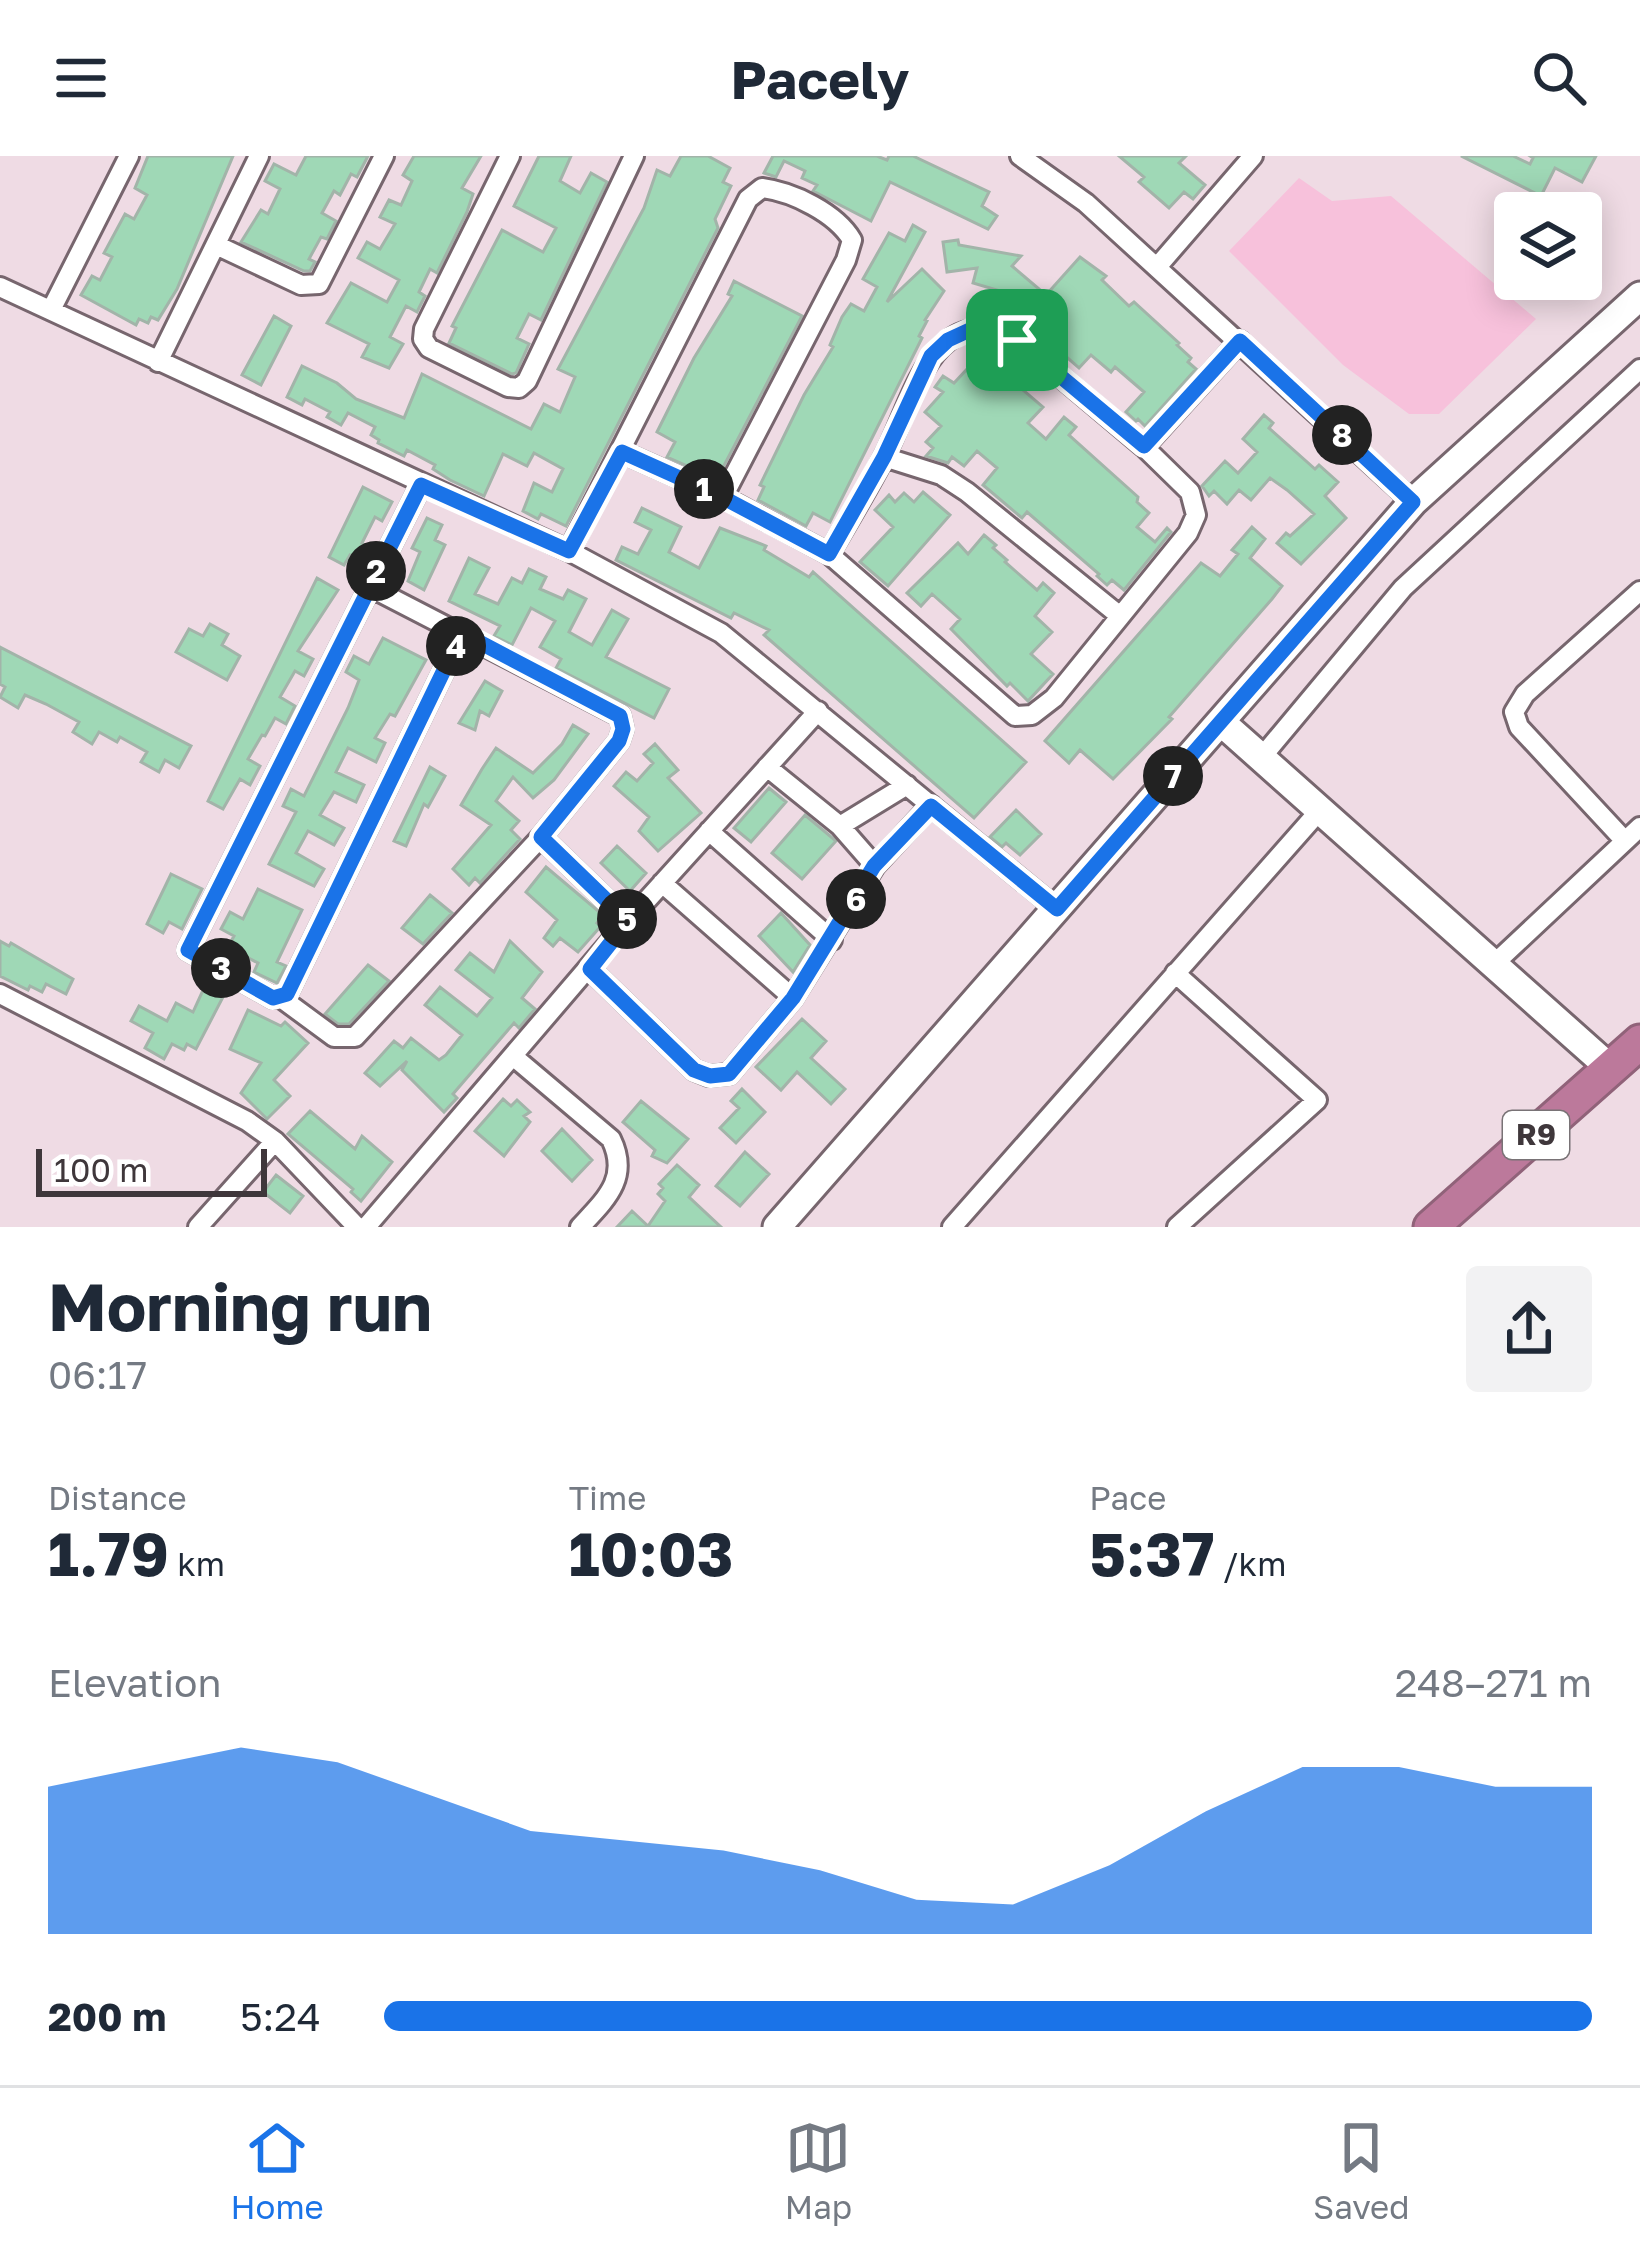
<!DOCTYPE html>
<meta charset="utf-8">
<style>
:root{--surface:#fff;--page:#f2f2f3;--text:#1f2937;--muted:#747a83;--line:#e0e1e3;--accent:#1a73e8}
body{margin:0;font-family:"Golos Text",sans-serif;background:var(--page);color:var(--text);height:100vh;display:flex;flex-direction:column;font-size:45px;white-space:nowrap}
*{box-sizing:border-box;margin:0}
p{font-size:39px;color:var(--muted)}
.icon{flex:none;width:66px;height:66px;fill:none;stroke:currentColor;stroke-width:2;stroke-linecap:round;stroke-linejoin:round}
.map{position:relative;height:1071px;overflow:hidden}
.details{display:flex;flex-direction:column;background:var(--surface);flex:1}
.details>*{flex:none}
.fabs{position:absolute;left:1494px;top:36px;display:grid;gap:24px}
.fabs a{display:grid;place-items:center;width:108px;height:108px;border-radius:12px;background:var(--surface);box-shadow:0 6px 30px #0003;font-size:60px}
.scale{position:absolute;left:36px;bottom:30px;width:231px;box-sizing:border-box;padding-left:12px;border:6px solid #3f373b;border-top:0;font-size:33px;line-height:42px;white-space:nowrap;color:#3f373b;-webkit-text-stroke:9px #fff;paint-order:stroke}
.pin{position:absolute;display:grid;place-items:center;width:102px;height:102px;color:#fff;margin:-51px;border-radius:24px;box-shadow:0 6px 18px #0006}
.km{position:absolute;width:60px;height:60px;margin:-30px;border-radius:50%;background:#222;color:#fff;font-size:33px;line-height:60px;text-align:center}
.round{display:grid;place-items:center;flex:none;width:126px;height:126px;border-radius:12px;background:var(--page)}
.head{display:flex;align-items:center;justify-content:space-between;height:204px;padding:0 48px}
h1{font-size:66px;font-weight:700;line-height:90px}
.metrics{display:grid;grid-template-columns:repeat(3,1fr);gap:18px;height:204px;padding:12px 48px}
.metrics div{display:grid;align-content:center}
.metrics b{font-size:60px;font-weight:700}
.metrics small{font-size:33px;font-weight:400}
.metrics p{font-size:33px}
.chart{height:336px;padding:24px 48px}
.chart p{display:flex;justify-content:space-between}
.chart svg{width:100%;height:216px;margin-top:12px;fill:var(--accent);opacity:.7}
ul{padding:0 48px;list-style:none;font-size:39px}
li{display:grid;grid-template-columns:192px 144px 1fr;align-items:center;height:90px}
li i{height:30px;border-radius:15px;background:var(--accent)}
header{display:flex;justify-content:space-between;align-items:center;height:156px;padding:0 48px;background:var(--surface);font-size:54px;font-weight:700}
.tabs{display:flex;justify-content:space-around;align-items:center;height:168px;border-top:3px solid var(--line);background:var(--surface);font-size:33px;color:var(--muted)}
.tabs a{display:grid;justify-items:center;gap:6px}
.tabs .selected{color:var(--accent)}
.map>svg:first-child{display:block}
.green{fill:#f7c1db}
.building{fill:#9fd8b6;stroke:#a2b4a9;stroke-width:3}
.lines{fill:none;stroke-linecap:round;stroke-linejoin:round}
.street-casing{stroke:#77666e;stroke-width:24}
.secondary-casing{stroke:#77666e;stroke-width:33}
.highway-casing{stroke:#906279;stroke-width:39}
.street{stroke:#fff;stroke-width:18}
.secondary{stroke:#fff;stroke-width:27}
.highway{stroke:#bc799b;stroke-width:33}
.route-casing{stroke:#fff;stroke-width:24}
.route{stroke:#1a73e8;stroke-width:15}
.labels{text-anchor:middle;stroke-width:10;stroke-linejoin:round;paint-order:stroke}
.shield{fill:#fff;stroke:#797376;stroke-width:3}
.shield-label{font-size:30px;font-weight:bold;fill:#3f373b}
</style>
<header><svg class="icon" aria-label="menu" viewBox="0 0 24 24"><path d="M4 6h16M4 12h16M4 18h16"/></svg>Pacely<svg class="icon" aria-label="search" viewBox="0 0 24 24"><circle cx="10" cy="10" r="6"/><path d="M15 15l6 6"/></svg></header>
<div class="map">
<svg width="1640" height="1071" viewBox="0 0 1640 1071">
<rect width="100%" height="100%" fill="#efdbe4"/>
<path class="green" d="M 1299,22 L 1332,45 L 1391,40 L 1536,163 L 1439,258 L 1409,258 L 1343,209 L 1229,95 Z"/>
<path class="building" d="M 148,0 L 233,0 L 177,133 L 158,164 L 151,161 L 148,167 L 139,163 L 136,169 L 81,139 L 92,120 L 100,124 L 112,101 L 104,97 L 125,58 L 134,63 L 147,39 L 135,32 Z
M 306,0 L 368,0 L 357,21 L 351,18 L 340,39 L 334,35 L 322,57 L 336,65 L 327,83 L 321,81 L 309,103 L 315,106 L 310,115 L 304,115 L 241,86 L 261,54 L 268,58 L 280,33 L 265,25 L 274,8 L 296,19 Z
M 414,0 L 481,0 L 462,32 L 473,38 L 467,56 L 437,117 L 430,113 L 419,136 L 425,140 L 417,156 L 406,150 L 390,181 L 403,188 L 389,212 L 362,201 L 369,188 L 327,167 L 351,127 L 387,146 L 399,124 L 358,102 L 367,86 L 380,93 L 395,68 L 380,61 L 389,44 L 401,49 L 412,25 L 403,19 Z
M 539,0 L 571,0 L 560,25 L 580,37 L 591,17 L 607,26 L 541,164 L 529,158 L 517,182 L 529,188 L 516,217 L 512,218 L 449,187 L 456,172 L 452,170 L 502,74 L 543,96 L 556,72 L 514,50 Z
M 681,0 L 708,0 L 730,12 L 723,26 L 731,30 L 715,63 L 718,72 L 566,370 L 541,358 L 538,363 L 523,355 L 534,327 L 552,336 L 563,313 L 534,297 L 527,310 L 503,298 L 484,340 L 450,324 L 433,313 L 435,309 L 407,294 L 404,300 L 378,287 L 379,284 L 371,279 L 375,271 L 348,257 L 341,269 L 327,261 L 330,256 L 305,243 L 302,249 L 287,241 L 302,210 L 337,227 L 356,243 L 404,262 L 422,218 L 531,273 L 544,248 L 560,256 L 575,221 L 558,213 L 644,52 L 657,14 L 670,20 Z
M 773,0 L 877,0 L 887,4 L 889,0 L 913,0 L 989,36 L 982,50 L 997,60 L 988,73 L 890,26 L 871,65 L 813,35 L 817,29 L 802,22 L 805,15 L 784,5 L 776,21 L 764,17 Z
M 1119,0 L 1186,0 L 1179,7 L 1205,29 L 1193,43 L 1184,36 L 1169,52 L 1139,26 L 1144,21 Z
M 1461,0 L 1513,0 L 1530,8 L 1533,2 L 1530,0 L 1596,0 L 1582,26 L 1555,12 L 1541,40 Z
M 913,69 L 925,76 L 887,146 L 922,113 L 944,135 L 925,164 L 927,165 L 919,180 L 922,182 L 830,366 L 813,357 L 806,370 L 758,344 L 764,331 L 760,329 L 804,239 L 833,191 L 830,189 L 842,161 L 851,148 L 864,155 L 877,131 L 863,123 L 889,77 L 905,85 Z
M 958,84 L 959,89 L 1021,100 L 1012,110 L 1046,139 L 1080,101 L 1106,120 L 1102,124 L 1129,150 L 1134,146 L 1179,187 L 1177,189 L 1191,202 L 1188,206 L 1196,213 L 1145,270 L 1138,263 L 1136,265 L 1126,256 L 1144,236 L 1115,211 L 1111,216 L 1091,199 L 1079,212 L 1021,161 L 992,141 L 997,134 L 973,127 L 977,112 L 947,116 L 943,86 Z
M 734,125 L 802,160 L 717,323 L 667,301 L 675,286 L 657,276 L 694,202 L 732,140 L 728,138 Z
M 274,160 L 291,170 L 261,229 L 242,219 Z
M 981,198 L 1043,251 L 1028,267 L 1046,283 L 1064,261 L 1076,271 L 1069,279 L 1138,341 L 1137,346 L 1149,357 L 1137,371 L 1155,386 L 1167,372 L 1171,376 L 1124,434 L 1112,424 L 1107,429 L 1097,420 L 1099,418 L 1027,356 L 1022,362 L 983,329 L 997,312 L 977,295 L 964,310 L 952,301 L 948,307 L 926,300 L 933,292 L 926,286 L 941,270 L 925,256 L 943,236 L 935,231 L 943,220 L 954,227 Z
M 1264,259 L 1273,267 L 1269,272 L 1315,313 L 1319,309 L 1338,326 L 1325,340 L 1346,362 L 1301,408 L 1277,387 L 1286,377 L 1290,380 L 1314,358 L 1287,334 L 1270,322 L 1251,344 L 1239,334 L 1227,348 L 1214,335 L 1209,340 L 1202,330 L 1225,305 L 1238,317 L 1257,296 L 1243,283 Z
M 363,331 L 392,346 L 382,365 L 375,361 L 362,387 L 368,390 L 361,405 L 350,399 L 344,409 L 329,401 Z
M 923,336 L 950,359 L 888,430 L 860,406 L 893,371 L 875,354 L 889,339 L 895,346 L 904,337 L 914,346 Z
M 642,352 L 681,371 L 669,396 L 699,412 L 720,372 L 766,390 L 764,394 L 809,421 L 813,416 L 1026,606 L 974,662 L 764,479 L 769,474 L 734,457 L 731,462 L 616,404 L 622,391 L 638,398 L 651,374 L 635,366 Z
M 427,362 L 442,369 L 435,384 L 445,389 L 424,434 L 408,425 L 420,396 L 412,392 Z
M 1252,371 L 1265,383 L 1250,402 L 1282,430 L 1272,443 L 1169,561 L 1172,563 L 1113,623 L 1080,594 L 1069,607 L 1045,585 L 1201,407 L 1220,420 L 1238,398 L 1232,394 Z
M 984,379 L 996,389 L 993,392 L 1007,404 L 1005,406 L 1037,434 L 1043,427 L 1054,437 L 1035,460 L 1052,476 L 1031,498 L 1053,518 L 1028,545 L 1010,527 L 1007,530 L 951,473 L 960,463 L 932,438 L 921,450 L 907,437 L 958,387 L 968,398 Z
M 469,402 L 489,412 L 475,438 L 498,448 L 512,422 L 522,427 L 529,413 L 546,421 L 540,433 L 563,443 L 568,434 L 586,443 L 569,476 L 592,489 L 612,454 L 628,463 L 606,501 L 669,533 L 654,562 L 556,512 L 561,503 L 540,491 L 555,465 L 531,452 L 512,489 L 494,480 L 500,470 L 449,445 Z
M 317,422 L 338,434 L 298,495 L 313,503 L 304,520 L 295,515 L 280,541 L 295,550 L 286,568 L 275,562 L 265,580 L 262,579 L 248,603 L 260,610 L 250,629 L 240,623 L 223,653 L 208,645 Z
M 210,468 L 228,478 L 222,489 L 240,500 L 227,524 L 176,496 L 189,473 L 203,480 Z
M 383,482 L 426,504 L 395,560 L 390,558 L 375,582 L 385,587 L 376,606 L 348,592 L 336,616 L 364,629 L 356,646 L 334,636 L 320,659 L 344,672 L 334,689 L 308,675 L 296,697 L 324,713 L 314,730 L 269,708 L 296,656 L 283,650 L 291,633 L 304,640 L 348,552 L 359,524 L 346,516 L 354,500 L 369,508 Z
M 0,491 L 191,590 L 179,612 L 165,604 L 159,616 L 141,606 L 147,596 L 120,581 L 117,586 L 99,576 L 92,588 L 73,576 L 79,566 L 46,548 L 25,539 L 18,552 L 0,541 L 5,531 L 0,528 Z
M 485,525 L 502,535 L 489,560 L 480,555 L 475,574 L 459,567 Z
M 573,569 L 588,578 L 554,624 L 533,642 L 513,621 L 496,645 L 519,665 L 511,674 L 520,683 L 480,727 L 475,722 L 469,729 L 453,713 L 491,669 L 461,649 L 482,613 L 496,592 L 533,617 L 562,588 Z
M 655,588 L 678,614 L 668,622 L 701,657 L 658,695 L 639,675 L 649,661 L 614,630 L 626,616 L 637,625 L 653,607 L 644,598 Z
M 430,611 L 445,620 L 428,651 L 424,648 L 406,690 L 394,685 Z
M 769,632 L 786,646 L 751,686 L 734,672 Z
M 1016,654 L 1041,678 L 1020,699 L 1006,687 L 1002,691 L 990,681 Z
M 805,659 L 836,685 L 802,723 L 772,697 Z
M 617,690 L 646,717 L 630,735 L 601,707 Z
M 546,711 L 603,759 L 597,767 L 601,770 L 578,796 L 560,782 L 553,790 L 544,782 L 557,764 L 526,736 Z
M 171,718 L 202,733 L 182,773 L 169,766 L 163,777 L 147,768 Z
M 258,733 L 302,754 L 277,806 L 286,810 L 277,827 L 254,816 L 258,807 L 228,791 L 234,780 L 221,773 L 230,756 L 243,763 Z
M 430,739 L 452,757 L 423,788 L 402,772 Z
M 781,757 L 810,789 L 793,816 L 759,780 Z
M 0,785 L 9,790 L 11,787 L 73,823 L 66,838 L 46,828 L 42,836 L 30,830 L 28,834 L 0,820 Z
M 510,785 L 542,816 L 522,842 L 535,853 L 519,872 L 514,867 L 453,938 L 457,942 L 444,956 L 402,914 L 407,905 L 380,930 L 365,917 L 394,885 L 403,892 L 411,882 L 439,904 L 446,899 L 462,879 L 425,849 L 440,831 L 477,860 L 492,842 L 456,814 L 470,797 L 494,816 Z
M 368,809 L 389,825 L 349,868 L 338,868 L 325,858 Z
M 204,832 L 223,841 L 196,893 L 187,888 L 184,894 L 172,888 L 164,903 L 145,892 L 153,877 L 131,865 L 139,850 L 167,865 L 176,847 L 193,856 Z
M 248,854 L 281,870 L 285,866 L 308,887 L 274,924 L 290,940 L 267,963 L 241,937 L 261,907 L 230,893 Z
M 802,863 L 826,885 L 811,902 L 845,933 L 831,948 L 797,916 L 781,934 L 756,911 Z
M 742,933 L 765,956 L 736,987 L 720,972 L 739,952 L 731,945 Z
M 503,943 L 511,950 L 517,944 L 530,956 L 524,960 L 530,966 L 504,1000 L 475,975 Z
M 641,945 L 688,983 L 667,1007 L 652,1000 L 655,994 L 623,966 Z
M 310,955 L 355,993 L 362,980 L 392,1006 L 361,1045 L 351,1036 L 353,1033 L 288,978 Z
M 562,973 L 592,1004 L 572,1025 L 542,995 Z
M 745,996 L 769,1018 L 740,1050 L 716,1030 Z
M 677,1009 L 699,1029 L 689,1041 L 721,1071 L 617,1071 L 632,1055 L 648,1070 L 665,1045 L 658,1038 L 663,1032 L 659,1028 Z
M 276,1019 L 303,1040 L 290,1057 L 263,1036 Z"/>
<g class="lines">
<defs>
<path id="street" d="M 510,0 L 424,173 L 423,183 L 429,192 L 508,231 L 519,232 L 527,225 L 634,0
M 1020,0 L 1086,47 L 1413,346
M 216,89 L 301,129 L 319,128 L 384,0
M 1157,111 L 1253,0
M 0,131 L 569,395 L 721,477 L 1057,753
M 51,154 L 129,0
M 158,206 L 259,0
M 1144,291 L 1240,185
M 622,296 L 723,341 L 829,398 L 1015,560 L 1032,559 L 1054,542 L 1188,377 L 1196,359 L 1190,336 L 1144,291 L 1017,184 C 933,141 914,242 885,299 C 868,333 848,365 829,398
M 884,301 L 941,319 L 967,336 L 1120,460
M 421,329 L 188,794 L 273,842 L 287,838 L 462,477
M 569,395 L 748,43 L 762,32 C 793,36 836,57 852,84 L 846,104 L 723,341
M 368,430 L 620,560 L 623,573 L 619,585 L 541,681 L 628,765
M 1261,602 L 1403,432 L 1640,213
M 767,611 L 840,670 L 875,710
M 840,670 L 907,629
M 709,675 L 832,784
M 1625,685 L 1519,571 L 1514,556 L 1525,538 L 1640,435
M 662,727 L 793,842
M 1494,808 L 1640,671
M 590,813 L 694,914 L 709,920 L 729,918 L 793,842 L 875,710 L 931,649
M 1175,817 L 1317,944 L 1177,1071
M 0,838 L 247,965 L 275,985 L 357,1071
M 281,842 L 334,881 L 355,881 L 541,681
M 514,901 L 611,983 C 630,1022 606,1043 580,1071
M 198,1071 L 275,985
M 366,1071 L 628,765 L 818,555
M 952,1071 L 1320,654"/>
<path id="secondary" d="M 1221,566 L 1610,912
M 777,1071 L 1413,346 L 1640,140"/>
<path id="highway" d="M 1431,1071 L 1640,886"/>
</defs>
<use href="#street" class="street-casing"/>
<use href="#secondary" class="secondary-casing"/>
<use href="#highway" class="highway-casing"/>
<use href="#street" class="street"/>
<use href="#secondary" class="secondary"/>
<use href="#highway" class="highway"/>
</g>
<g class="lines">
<defs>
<path id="route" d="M 974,172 L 996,173 L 1017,184 L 1144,290 L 1240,185 L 1413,346 L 1057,753 L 931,650 L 874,710 L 793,842 L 729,918 L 710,920 L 694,914 L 590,813 L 628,765 L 541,681 L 619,585 L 623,573 L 620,560 L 462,477 L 287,838 L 273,842 L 188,794 L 421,329 L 569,395 L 622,296 L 722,341 L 829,398 L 884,301 L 931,200 L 948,184 Z"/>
</defs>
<use href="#route" class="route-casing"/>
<use href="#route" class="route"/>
</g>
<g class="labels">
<rect class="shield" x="1503" y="955" width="66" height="48" rx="9"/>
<g class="shield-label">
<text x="1536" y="989">R9</text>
</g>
</g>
</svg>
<div class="fabs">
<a><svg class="icon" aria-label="layers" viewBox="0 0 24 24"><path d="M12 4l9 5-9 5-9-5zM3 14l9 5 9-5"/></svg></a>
</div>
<div class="scale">100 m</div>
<div class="pin" style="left:1017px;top:184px;background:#1e9e55"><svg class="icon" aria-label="arrive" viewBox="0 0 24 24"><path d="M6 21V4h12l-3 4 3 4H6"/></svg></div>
<b class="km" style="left:704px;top:333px">1</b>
<b class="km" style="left:376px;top:415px">2</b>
<b class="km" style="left:221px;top:812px">3</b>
<b class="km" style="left:456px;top:490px">4</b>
<b class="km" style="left:627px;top:763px">5</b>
<b class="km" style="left:856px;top:743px">6</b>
<b class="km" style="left:1173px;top:620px">7</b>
<b class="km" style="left:1342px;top:279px">8</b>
</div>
<section class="details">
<div class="head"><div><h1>Morning run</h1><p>06:17</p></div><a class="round"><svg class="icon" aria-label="share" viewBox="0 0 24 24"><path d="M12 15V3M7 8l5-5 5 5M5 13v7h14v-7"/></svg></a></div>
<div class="metrics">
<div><p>Distance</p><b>1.79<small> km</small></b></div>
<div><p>Time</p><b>10:03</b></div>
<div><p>Pace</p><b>5:37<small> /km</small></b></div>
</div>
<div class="chart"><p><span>Elevation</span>248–271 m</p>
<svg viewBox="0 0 160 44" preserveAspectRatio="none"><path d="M0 44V14L10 10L20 6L30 9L40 16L50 23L60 25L70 27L80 31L90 37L100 38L110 30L120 19L130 10L140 10L150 14L160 14V44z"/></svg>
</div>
<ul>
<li><b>200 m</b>5:24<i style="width:100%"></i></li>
</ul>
</section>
<nav class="tabs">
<a class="selected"><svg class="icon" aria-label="home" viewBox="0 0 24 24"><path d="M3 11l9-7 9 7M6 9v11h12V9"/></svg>Home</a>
<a><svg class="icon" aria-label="map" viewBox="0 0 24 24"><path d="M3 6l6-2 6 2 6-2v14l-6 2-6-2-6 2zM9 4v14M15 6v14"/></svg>Map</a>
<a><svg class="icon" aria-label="saved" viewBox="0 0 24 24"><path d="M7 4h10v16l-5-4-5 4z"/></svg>Saved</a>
</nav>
